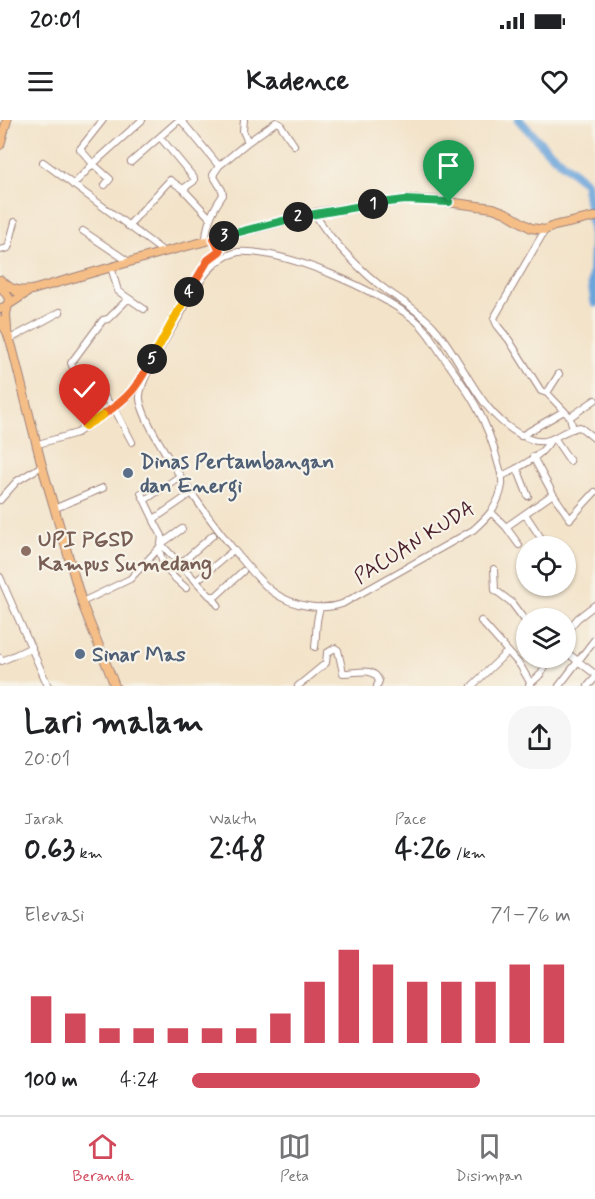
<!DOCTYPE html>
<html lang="id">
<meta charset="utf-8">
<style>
:root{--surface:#fff;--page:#f6f6f6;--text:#202124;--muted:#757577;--line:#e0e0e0;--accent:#d1495b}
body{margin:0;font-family:Mynerve,sans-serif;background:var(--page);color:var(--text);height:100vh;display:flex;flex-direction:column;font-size:22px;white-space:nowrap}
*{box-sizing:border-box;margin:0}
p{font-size:20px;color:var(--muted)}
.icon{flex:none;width:33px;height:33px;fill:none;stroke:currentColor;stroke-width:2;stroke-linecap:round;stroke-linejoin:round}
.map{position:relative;height:566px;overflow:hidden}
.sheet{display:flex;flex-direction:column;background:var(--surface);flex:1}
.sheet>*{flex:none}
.tools{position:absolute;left:516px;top:416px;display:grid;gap:12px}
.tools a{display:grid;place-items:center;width:60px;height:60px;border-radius:50%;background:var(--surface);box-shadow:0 2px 4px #0004;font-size:30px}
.pin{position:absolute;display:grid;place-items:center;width:51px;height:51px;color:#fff;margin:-62px -26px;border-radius:50% 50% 50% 0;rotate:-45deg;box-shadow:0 0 6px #0007}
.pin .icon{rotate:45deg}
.km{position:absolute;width:30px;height:30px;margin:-15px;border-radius:50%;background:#222;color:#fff;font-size:16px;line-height:30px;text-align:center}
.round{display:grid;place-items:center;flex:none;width:63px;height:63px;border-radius:24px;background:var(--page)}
.summary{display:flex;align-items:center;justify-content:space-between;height:102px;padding:0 24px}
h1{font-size:33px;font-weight:800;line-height:45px}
.metrics{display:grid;grid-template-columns:repeat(3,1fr);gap:9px;height:102px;padding:6px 24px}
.metrics div{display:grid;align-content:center}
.metrics b{font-size:30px;font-weight:800}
.metrics small{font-size:16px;font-weight:400}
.metrics p{font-size:16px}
.chart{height:168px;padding:12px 24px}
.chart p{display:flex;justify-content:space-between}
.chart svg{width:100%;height:108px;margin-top:6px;stroke:var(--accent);stroke-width:6}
ul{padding:0 24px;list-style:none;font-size:20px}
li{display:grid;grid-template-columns:96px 72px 1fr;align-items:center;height:45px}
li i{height:15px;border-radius:8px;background:var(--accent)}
.status{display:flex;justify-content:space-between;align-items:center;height:42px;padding:0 30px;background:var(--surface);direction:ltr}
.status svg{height:16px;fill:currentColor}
header{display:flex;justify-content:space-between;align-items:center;height:78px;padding:0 24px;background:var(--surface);font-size:27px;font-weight:800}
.tabs{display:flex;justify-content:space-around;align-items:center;height:84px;border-top:2px solid var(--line);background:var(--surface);font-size:16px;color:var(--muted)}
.tabs a{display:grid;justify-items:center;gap:3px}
.tabs .active{color:var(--accent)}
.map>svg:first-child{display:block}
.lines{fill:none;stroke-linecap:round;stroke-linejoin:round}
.river{stroke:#6ba4da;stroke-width:9}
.minor-casing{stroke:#9e817a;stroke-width:8}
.major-casing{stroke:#9e817a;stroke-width:10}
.highway-casing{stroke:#9e817a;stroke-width:10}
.minor{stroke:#fff;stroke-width:6}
.major{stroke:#f6be87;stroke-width:8}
.highway{stroke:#f6be87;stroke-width:8}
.split-1-casing{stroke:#fff;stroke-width:12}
.split-2-casing{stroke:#fff;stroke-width:12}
.split-3-casing{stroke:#fff;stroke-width:12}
.split-4-casing{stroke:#fff;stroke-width:12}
.split-5-casing{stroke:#fff;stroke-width:12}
.split-6-casing{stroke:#fff;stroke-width:12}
.split-7-casing{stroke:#fff;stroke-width:12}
.split-1{stroke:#22a559;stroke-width:8}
.split-2{stroke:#22a559;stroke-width:8}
.split-3{stroke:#22a559;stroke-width:8}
.split-4{stroke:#f0652b;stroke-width:8}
.split-5{stroke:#f5b400;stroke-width:8}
.split-6{stroke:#f0652b;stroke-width:8}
.split-7{stroke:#f5b400;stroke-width:8}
.service-dot{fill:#5c6f8a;stroke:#f7f3e8;stroke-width:2}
.education-dot{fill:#8d6e63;stroke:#f7f3e8;stroke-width:2}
.labels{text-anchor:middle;stroke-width:4.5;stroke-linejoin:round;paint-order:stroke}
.service-label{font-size:21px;font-weight:bold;fill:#4e5e75;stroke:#f7f3e8;text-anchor:start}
.education-label{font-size:21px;font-weight:bold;fill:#785e54;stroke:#f7f3e8;text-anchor:start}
.street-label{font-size:21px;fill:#4a1f2b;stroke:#f7f3e8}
</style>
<div class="status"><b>20:01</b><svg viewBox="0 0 49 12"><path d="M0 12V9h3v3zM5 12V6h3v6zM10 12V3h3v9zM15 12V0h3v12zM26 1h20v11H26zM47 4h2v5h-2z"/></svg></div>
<header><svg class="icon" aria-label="menu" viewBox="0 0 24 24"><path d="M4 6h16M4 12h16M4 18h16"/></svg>Kadence<svg class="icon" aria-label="heart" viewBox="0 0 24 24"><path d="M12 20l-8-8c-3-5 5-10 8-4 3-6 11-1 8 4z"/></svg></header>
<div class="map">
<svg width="595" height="566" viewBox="0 0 595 566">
<rect width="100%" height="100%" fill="#f7f3e8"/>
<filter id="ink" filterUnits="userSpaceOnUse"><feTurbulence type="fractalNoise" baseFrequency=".0167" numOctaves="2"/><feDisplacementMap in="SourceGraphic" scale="12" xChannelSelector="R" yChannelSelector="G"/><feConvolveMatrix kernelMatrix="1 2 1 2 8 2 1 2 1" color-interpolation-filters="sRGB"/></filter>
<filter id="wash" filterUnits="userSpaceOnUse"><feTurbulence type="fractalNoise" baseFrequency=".008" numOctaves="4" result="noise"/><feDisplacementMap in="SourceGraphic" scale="24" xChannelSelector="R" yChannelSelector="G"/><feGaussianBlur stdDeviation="1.35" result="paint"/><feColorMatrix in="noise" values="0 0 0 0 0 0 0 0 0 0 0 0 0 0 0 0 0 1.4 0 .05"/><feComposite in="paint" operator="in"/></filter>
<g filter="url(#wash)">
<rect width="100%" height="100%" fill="#f3e3c9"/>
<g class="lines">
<path class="river" d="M 519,0 L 546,29 L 586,63 L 594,117 L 592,163 L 595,183"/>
</g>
</g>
<g filter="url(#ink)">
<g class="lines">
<defs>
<path id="minor" d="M 103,0 L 80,29 L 93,44 L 110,59 L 105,65
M 181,0 L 219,46
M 160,17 L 194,58 L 194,61 L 183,69
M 248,22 L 276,2 L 280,4 L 294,25
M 43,42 L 164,132
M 131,42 L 179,0
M 73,65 L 93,44 L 142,0
M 315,93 C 325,115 365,155 386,170 C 402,181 419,191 433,206 C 464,240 477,292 521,315 C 551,332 556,310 580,307 L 595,319
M 128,106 L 170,60 L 183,69 L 210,98
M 545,110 L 494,198 L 497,205 L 509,220 L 541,271 L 547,273
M 83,111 L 129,142
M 206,121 C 206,103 213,89 223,75 L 222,70 L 213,55 L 219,46 L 248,22 L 243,11 L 244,0
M 0,130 L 8,128 L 15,102
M 238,132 C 287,129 375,170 414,199 C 426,208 434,223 442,235 C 469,272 487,298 498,343 C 500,350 503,357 502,365 C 499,385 488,397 473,410 L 342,484 C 321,491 292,486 273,472 C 243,450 144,314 140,279 C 138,260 173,208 183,190 C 197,166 209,139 238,132 Z
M 111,147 L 118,171 L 144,189
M 178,190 L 204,147 L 220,131 L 214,119
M 10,219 L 60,192
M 78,251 L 73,248 L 71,243 L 103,200 L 108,199 L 128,179
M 559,254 L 547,273 L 570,297
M 93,263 L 113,288
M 114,288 L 132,322
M 573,309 L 570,297 L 595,280
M 521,316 L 564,291
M 555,319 L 570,341
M 38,324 L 77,313 L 116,287 L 132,273 L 142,257
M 517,348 L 528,376
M 502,356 C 518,348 541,337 550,321
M 141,373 L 154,400
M 553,374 L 570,399 L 595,372
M 0,380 L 17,361 L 42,346
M 145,380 L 180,356
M 56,388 L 103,368
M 492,393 L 506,407 L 553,374 L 533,337
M 525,394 L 543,421
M 506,407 L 519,425
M 182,409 L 161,424 L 210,476 L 216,476 L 243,451
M 159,428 C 163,450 170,454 186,468
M 180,444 L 213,415
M 494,449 L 495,470 L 511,482 L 526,502
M 0,457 L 48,566
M 196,461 L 230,433
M 212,477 L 218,485
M 82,482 L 130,459 L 159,428 L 161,424 L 162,416 L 154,401 L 154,399 L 192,373
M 481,501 L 520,545 L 531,564
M 566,512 L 578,498 L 595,485
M 315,527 C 317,512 315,503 320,488
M 566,532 L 595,554
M 0,538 L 2,541 L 32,527
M 529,565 L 541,554 L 551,537
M 298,566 L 326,543 L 327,533 L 335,528 L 338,530 L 343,553 C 358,553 373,546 379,561 L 377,566
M 472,566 L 507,532
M 559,566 L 595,519
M 588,566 L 595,558"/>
<path id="major" d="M 16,171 L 32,170 L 164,132 L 315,93 L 405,80 L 432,80 L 493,88 L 506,93 L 531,108 L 545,110 L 554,106 L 595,97
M 0,200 L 7,212 L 12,227 L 42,346 L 83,486 L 115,566
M 7,209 L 6,194 L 8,185 L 28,172"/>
<path id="highway" d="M 0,25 L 7,0
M 0,160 L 11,168 L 22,171
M 0,165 L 9,178 L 8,185 L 0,189"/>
</defs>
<use href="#minor" class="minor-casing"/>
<use href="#major" class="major-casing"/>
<use href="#highway" class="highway-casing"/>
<use href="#minor" class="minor"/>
<use href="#major" class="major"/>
<use href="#highway" class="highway"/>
</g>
</g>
<g class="lines" filter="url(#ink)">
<defs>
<path id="split-1" d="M 373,84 L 405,80 L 449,82"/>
<path id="split-2" d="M 298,97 L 373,84"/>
<path id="split-3" d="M 224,116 L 298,97"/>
<path id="split-4" d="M 189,172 L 208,140 L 220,131 L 214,119 L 224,116"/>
<path id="split-5" d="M 152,239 L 189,172"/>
<path id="split-6" d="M 103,295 C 131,276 136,268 152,239"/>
<path id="split-7" d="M 85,306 L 103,295"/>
</defs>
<use href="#split-1" class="split-1-casing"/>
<use href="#split-2" class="split-2-casing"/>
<use href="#split-3" class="split-3-casing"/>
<use href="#split-4" class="split-4-casing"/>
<use href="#split-5" class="split-5-casing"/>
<use href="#split-6" class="split-6-casing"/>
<use href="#split-7" class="split-7-casing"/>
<use href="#split-1" class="split-1"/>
<use href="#split-2" class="split-2"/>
<use href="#split-3" class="split-3"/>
<use href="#split-4" class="split-4"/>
<use href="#split-5" class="split-5"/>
<use href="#split-6" class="split-6"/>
<use href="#split-7" class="split-7"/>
</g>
<g class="service-dot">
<circle cx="128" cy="353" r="6"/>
<circle cx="80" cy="534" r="6"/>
</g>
<circle class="education-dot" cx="26" cy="431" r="6"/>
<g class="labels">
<g class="service-label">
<text x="140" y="348">Dinas Pertambangan<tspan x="140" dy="24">dan Energi</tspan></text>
<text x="92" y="541">Sinar Mas</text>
</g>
<g class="education-label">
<text x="38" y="426">UPI PGSD<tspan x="38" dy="24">Kampus Sumedang</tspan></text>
</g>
<g class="street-label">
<text transform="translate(414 422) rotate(-32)" y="7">PACUAN KUDA</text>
</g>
</g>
</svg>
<div class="tools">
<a><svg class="icon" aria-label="locate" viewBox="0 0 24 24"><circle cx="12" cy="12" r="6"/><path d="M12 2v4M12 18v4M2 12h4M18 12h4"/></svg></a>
<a><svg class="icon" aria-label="layers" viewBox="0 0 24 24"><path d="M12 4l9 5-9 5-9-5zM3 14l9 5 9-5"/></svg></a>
</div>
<div class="pin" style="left:449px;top:82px;background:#1e9e55"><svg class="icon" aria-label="arrive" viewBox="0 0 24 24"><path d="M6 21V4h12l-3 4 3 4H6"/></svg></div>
<div class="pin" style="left:85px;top:306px;background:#d93025"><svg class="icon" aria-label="check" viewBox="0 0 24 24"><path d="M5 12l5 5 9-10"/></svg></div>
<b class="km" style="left:373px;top:84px">1</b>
<b class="km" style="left:298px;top:97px">2</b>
<b class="km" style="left:224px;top:116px">3</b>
<b class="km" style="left:189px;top:172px">4</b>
<b class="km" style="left:152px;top:239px">5</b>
</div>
<section class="sheet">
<div class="summary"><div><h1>Lari malam</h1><p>20:01</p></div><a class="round"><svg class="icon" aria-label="share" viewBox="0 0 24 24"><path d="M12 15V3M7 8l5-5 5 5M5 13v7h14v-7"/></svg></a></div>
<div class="metrics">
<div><p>Jarak</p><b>0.63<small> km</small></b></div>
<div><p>Waktu</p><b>2:48</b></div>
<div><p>Pace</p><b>4:26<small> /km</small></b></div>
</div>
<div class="chart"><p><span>Elevasi</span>71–76 m</p>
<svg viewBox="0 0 160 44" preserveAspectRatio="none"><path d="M5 44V25M15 44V32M25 44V38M35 44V38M45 44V38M55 44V38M65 44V38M75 44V32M85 44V19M95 44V6M105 44V12M115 44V19M125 44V19M135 44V19M145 44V12M155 44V12"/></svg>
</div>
<ul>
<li><b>100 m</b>4:24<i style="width:76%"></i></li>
</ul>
</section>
<nav class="tabs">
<a class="active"><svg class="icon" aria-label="home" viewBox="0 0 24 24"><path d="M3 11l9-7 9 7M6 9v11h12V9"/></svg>Beranda</a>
<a><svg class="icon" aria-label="map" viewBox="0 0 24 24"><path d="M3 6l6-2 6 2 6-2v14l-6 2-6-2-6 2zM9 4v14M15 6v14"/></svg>Peta</a>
<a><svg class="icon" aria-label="saved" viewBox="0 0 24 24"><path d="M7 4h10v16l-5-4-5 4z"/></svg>Disimpan</a>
</nav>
